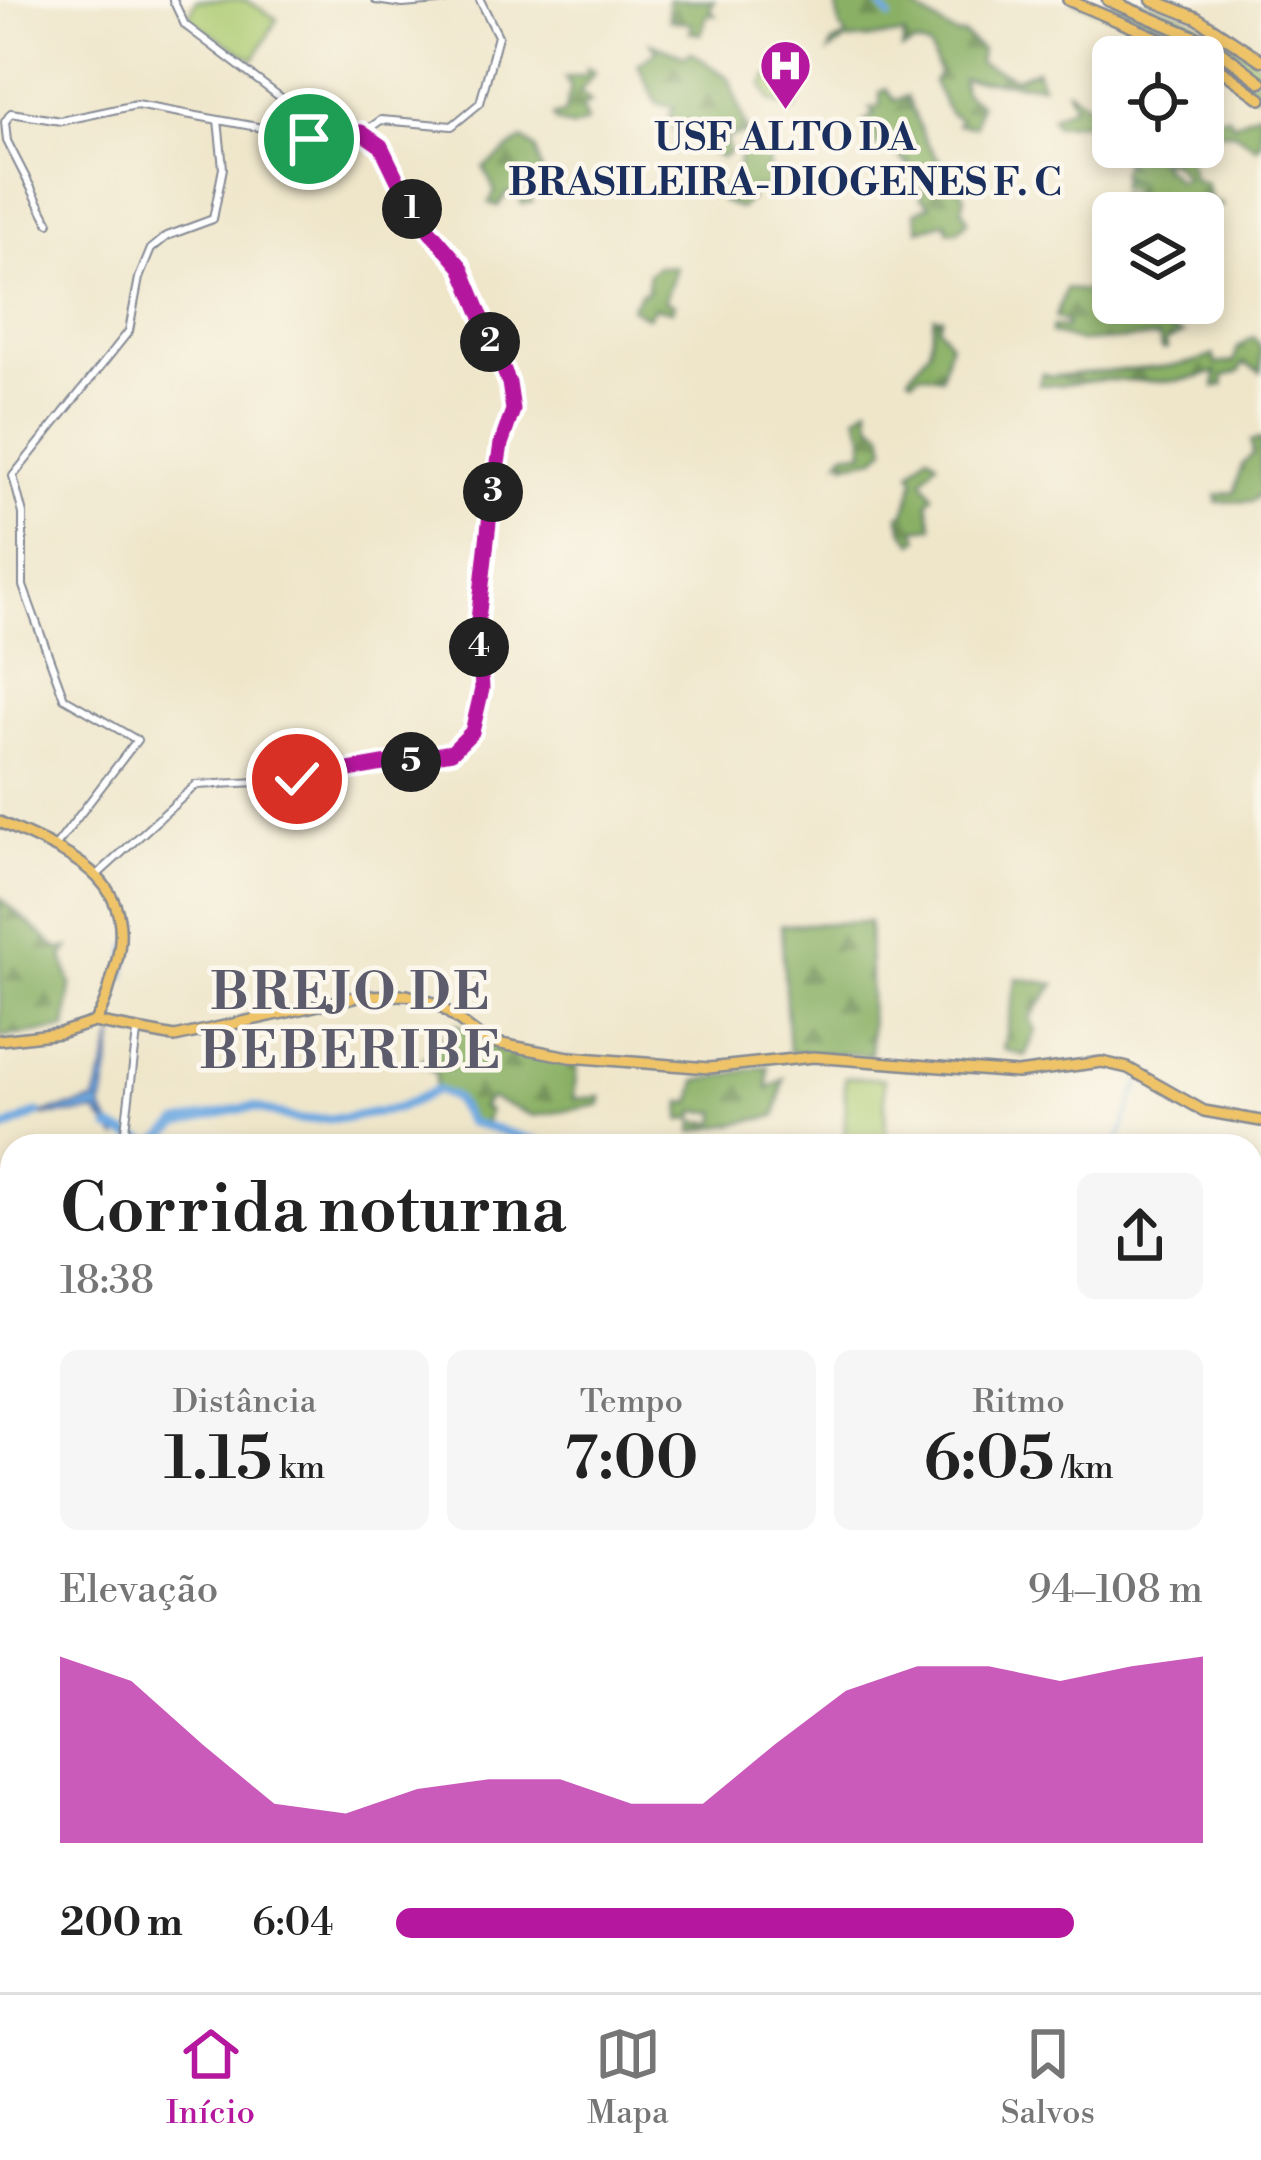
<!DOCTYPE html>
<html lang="pt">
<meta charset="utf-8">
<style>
:root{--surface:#fff;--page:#f6f6f6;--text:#222;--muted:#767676;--line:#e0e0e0;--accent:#b5179e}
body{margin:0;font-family:"Libre Bodoni",serif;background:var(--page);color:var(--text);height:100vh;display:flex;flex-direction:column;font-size:45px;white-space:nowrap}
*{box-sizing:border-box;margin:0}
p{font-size:39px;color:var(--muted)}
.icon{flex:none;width:66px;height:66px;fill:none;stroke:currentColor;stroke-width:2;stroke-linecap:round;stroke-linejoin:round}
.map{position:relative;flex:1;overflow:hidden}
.side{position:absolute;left:0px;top:1134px;width:1263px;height:858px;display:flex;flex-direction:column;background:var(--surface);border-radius:36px 36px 0 0;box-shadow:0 6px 18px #0003}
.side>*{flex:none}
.fabs{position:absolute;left:1092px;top:36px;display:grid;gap:24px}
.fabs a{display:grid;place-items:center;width:132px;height:132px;border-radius:18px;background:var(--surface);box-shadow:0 6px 18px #0003;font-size:60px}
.pin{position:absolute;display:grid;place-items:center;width:102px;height:102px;color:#fff;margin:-51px;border:6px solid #fff;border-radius:50%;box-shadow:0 3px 12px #0007}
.km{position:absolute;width:60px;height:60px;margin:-30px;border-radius:50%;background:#222;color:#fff;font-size:33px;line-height:60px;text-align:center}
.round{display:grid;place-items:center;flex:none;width:126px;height:126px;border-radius:18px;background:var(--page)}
.head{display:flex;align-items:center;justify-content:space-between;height:204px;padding:0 60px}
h1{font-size:66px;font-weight:600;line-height:90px}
.metrics{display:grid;grid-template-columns:repeat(3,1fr);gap:18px;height:204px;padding:12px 60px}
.metrics div{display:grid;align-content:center;border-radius:18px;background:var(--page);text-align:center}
.metrics b{font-size:60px;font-weight:600}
.metrics small{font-size:33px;font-weight:400}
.metrics p{font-size:33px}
.chart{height:336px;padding:24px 60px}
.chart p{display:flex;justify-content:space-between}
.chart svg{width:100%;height:216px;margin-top:12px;fill:var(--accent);opacity:.7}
ul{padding:0 60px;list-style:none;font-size:39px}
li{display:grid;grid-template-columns:192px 144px 1fr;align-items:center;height:90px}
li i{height:30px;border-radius:15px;background:var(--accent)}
.menu{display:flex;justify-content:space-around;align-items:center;height:168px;border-top:3px solid var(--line);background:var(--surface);font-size:33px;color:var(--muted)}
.menu a{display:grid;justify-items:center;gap:6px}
.menu .on{color:var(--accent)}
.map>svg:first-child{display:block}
.green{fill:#aecc73;stroke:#647e68;stroke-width:3}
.forest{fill:url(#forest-firs);stroke:#527062;stroke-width:3}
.water{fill:url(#water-rules);stroke:#466ca0;stroke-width:3}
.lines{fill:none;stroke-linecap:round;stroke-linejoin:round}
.stream{stroke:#71aae1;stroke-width:3}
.canal{stroke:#71aae1;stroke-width:6}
.river{stroke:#71aae1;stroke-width:9}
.minor-casing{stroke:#858a94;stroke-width:10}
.major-casing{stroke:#858a94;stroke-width:14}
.highway-casing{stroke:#858a94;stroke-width:15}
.minor{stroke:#fff;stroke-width:6}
.major{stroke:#efc469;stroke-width:9}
.highway{stroke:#efc469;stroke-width:10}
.route-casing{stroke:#fff;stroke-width:24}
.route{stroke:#b5179e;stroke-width:15}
.labels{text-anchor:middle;stroke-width:9;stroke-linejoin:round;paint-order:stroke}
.poi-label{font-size:39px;font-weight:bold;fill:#1b2f5e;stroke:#fbf7ec}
.district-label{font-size:51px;font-weight:bold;letter-spacing:3px;fill:#5d5c6c;stroke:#fbf7ec}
</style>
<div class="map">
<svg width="1261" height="1992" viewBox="0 0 1261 1992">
<defs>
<pattern id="forest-firs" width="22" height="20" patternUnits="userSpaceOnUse" patternTransform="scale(3)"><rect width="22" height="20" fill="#8ab065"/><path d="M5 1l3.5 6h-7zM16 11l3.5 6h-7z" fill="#709056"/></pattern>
<pattern id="water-rules" width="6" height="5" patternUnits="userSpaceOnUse" patternTransform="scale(3)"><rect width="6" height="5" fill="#71aae1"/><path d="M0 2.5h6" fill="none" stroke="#5c8bba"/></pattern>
</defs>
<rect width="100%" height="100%" fill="#fbf7ec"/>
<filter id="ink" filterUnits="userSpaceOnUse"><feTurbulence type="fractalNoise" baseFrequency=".00833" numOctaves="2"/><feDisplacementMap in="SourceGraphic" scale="24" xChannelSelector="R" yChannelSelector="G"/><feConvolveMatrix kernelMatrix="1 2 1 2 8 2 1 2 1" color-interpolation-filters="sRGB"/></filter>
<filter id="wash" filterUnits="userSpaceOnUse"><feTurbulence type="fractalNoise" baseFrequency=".004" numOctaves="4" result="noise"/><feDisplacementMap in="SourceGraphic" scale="48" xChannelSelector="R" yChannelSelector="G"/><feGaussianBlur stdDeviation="2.7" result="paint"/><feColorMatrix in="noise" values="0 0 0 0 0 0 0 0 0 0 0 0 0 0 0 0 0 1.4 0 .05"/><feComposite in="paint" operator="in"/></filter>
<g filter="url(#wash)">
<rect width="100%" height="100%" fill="#efe6ca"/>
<path class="green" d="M 196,0 L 246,0 L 277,19 L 254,60 L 188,19 Z
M 1073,0 C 1140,0 1208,48 1261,85 L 1261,96 L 1181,42 Z
M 1116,0 C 1171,0 1218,33 1261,65 L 1261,78 L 1186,27 Z
M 767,76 L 808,81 L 795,110 L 770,101 L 763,85 Z
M 845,1077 L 884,1079 L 886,1146 L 845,1144 Z"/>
<path class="forest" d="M 668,0 L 714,0 L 710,9 L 715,15 L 707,15 L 701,34 L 690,32 L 692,24 L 669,20 Z
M 836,0 L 902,0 L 956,35 L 964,35 L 981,49 L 979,63 L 1016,78 L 1036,70 L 1042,85 L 962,79 L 964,93 L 980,104 L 975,126 L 957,124 L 960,119 L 949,113 L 933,82 L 939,73 L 930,48 L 916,44 L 902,50 L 904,35 L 845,41 L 829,52 L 832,43 L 847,36 L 840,28 Z
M 651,43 L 684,56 L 691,52 L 729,78 L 748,134 L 726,138 L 729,153 L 721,158 L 699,146 L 701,135 L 695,131 L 683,144 L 678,141 L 669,115 L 674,107 L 657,104 L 638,64 L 657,51 Z
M 587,67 L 595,72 L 580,92 L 590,102 L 582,107 L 587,122 L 574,128 L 556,122 L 553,116 L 564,114 L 571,88 L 565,78 L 586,75 Z
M 1100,84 L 1113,91 L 1113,137 L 1087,137 L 1088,122 L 1055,125 L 1051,117 L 1074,105 L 1066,89 L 1093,108 L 1102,97 L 1096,88 Z
M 886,88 L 895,101 L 907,96 L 925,140 L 965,196 L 962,209 L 968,220 L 958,231 L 948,231 L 946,222 L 919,230 L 915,212 L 930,205 L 921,197 L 924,184 L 891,148 L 873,147 L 864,122 L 875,114 L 870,108 L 880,107 L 880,92 Z
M 1260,111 L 1261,142 L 1256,147 L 1234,132 L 1203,132 L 1203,117 L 1228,116 L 1233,124 Z
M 523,139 L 536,150 L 544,181 L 530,188 L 532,202 L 522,204 L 519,193 L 507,193 L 498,206 L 489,203 L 495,192 L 484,168 Z
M 742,147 L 746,153 L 757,147 L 768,159 L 770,187 L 750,189 L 751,198 L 740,209 L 721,201 L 721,190 L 734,185 Z
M 1157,147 L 1185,151 L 1194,180 L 1206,183 L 1210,199 L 1222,205 L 1211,213 L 1214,221 L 1203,220 L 1203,213 L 1139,213 L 1118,204 L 1119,193 L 1131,197 L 1134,192 L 1119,186 L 1122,178 L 1139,184 L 1120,175 L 1123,165 L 1130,166 L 1124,161 L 1127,152 L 1140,159 L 1151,154 L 1177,181 L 1185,178 L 1172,162 L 1162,161 Z
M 658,266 L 676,267 L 665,301 L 675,304 L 672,311 L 654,307 L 648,317 L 631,308 L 641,292 L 646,293 L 649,273 Z
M 1066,289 L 1113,294 L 1113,303 L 1158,303 L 1167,329 L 1183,334 L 1166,341 L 1167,349 L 1162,350 L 1159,337 L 1080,342 L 1051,333 L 1053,326 L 1065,328 L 1067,323 L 1055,317 Z
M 934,316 L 942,317 L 938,326 L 950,342 L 941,377 L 920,373 L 913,379 L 909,376 L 929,350 Z
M 1253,337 L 1261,348 L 1261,372 L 1243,363 L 1240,371 L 1223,377 L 1224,385 L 1215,387 L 1216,372 C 1167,388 1153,379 1104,380 C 1079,381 1065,388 1039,384 L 1043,373 L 1051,377 C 1092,369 1183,372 1213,355 L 1216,364 L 1234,362 L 1238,347 Z
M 869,406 L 871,422 L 883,431 L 886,448 L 875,458 L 845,463 L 847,459 L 839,460 L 845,452 L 864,452 L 864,433 L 857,416 Z
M 1261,439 L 1261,493 L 1253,501 L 1217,502 L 1217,495 L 1235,492 L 1241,465 L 1253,454 L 1251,441 Z
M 928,453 L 937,461 L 923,479 L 933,495 L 928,502 L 933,527 L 915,529 L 919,538 L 914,543 L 903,530 L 899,515 L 905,513 L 915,479 L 911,472 Z
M 0,898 L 58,949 L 69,948 L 63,957 L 71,985 L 66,1029 L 0,1037 Z
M 869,922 L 871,1055 L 789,1052 L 781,925 Z
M 1017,978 L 1055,984 L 1030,1018 L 1036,1031 L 1025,1056 L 1003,1049 Z
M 457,1024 L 494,1048 L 577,1060 L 574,1099 L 601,1097 L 600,1105 L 534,1116 L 490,1098 L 481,1107 L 489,1111 L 485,1124 L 470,1120 L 456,1098 L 435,1087 L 436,1074 L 421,1062 Z
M 768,1066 L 768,1089 L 784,1079 L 776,1116 L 693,1132 L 694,1121 L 717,1122 L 717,1112 L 695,1111 L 694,1118 L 681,1120 L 682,1102 L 692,1103 L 697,1081 Z
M 1257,1627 L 1261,1827 L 1251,1842 L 1251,1628 Z
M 0,1707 L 12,1710 L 9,1992 L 0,1992 Z
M 1261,1877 L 1261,1992 L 1228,1992 L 1232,1980 L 1251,1980 L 1251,1887 Z
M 788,1980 L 878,1984 L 908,1980 L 910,1992 L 795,1992 L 786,1989 Z"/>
<path class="water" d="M 115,1033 L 102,1109 L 119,1139 L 96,1112 L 31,1116 L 95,1101 Z"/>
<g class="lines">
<path class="stream" d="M 1117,1146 L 1140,1081
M 378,1980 L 378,1992
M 659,1980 L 667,1992"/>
<path class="canal" d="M 875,0 L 890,18
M 124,976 L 128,946"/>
<path class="river" d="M 110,1128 L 154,1144 L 179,1123 L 233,1110 L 253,1107 L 298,1120 L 346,1118 L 399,1108 L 436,1090 L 454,1098 L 469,1122 L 554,1146
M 0,1131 L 38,1113
M 1251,1227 L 1261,1229"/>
</g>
</g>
<g filter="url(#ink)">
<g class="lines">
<defs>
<path id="minor" d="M 173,0 L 185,25 L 321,128 L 339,137 L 357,135
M 375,0 L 403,4 L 450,0
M 49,223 L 7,141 L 5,122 L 11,113 L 61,121 L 136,105 L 274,130 L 340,149 L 381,120 L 452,126 L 480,103 L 498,36 L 480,0
M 55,847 L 137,740 L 64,698 L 23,586 L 23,514 L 13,476 L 129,331 L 139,278 L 151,249 L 167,236 L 213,219 L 223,168 L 218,120
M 97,875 L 196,785 L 282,781 L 451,752 L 472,732 L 480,706 L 483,672 L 478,620 L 490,514 L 512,398 L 461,267 L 413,210 L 381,146 L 361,132
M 123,1146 L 137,1033
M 0,1186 L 12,1189
M 694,1992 L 706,1980
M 779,1992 L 781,1980"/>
<path id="major" d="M 1068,0 L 1203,57 L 1261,99
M 0,822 C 67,853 141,877 115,968 C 109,987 106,1006 94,1022
M 0,1040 L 60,1033 L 94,1022 L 175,1037 L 360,996 L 407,995 L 437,1004 L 486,1041 L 569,1057 L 709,1068 L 813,1057 L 1017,1073 L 1102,1062 L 1128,1068 L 1204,1111 L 1261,1121"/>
<path id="highway" d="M 1108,0 L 1209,43 L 1261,82
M 1152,0 L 1197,18 L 1261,60"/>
</defs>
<use href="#minor" class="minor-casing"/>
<use href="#major" class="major-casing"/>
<use href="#highway" class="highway-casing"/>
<use href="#minor" class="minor"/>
<use href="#major" class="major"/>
<use href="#highway" class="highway"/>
</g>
</g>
<g class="lines" filter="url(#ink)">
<defs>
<path id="route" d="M 297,779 L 452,752 L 472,732 L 482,689 L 478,620 L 490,514 L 501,444 L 513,410 L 509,383 L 461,267 L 412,210 L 381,146 L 361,132 L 342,148 L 309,139"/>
</defs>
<use href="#route" class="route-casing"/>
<use href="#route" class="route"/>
</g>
<defs>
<symbol id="hospital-pin" viewBox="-11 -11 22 30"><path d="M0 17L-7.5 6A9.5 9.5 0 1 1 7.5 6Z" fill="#b5179e" stroke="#fbf7ec"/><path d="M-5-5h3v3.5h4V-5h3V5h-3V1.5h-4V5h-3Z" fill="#fff"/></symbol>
</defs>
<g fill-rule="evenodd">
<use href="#hospital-pin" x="756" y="36" width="59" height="81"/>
</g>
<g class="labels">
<g class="poi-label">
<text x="785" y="150">USF ALTO DA<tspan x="785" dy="45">BRASILEIRA-DIOGENES F. C</tspan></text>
</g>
<g class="district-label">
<text x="351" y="1009">BREJO DE<tspan x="351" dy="59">BEBERIBE</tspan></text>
</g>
</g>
</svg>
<div class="fabs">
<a><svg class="icon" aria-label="locate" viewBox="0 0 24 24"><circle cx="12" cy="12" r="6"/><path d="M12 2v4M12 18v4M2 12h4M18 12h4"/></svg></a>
<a><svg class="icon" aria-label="layers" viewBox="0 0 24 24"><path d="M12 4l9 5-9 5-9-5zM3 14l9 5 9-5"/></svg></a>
</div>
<div class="pin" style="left:309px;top:139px;background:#1e9e55"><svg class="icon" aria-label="arrive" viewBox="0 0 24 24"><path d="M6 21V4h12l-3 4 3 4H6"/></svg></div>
<div class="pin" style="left:297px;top:779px;background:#d93025"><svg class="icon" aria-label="check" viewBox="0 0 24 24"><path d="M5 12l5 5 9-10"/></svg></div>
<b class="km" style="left:412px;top:209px">1</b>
<b class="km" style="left:490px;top:342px">2</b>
<b class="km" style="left:493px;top:492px">3</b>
<b class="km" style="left:479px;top:647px">4</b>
<b class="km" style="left:411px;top:762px">5</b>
<section class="side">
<div class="head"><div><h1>Corrida noturna</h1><p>18:38</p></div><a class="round"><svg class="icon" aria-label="share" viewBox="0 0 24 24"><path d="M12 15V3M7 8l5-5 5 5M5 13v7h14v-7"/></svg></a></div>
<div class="metrics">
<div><p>Distância</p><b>1.15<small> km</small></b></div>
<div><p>Tempo</p><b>7:00</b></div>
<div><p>Ritmo</p><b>6:05<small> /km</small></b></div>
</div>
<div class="chart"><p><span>Elevação</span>94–108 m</p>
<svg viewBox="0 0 160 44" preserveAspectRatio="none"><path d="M0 44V6L10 11L20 24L30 36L40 38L50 33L60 31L70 31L80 36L90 36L100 24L110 13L120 8L130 8L140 11L150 8L160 6V44z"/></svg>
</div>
<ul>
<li><b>200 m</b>6:04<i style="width:84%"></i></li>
</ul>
</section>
</div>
<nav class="menu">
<a class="on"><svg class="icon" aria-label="home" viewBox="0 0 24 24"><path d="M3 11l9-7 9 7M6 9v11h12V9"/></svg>Início</a>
<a><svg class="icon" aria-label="map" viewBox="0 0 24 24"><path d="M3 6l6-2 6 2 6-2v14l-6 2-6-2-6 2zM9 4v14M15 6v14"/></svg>Mapa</a>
<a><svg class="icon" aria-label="saved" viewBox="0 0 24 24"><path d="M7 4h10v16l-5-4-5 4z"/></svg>Salvos</a>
</nav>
